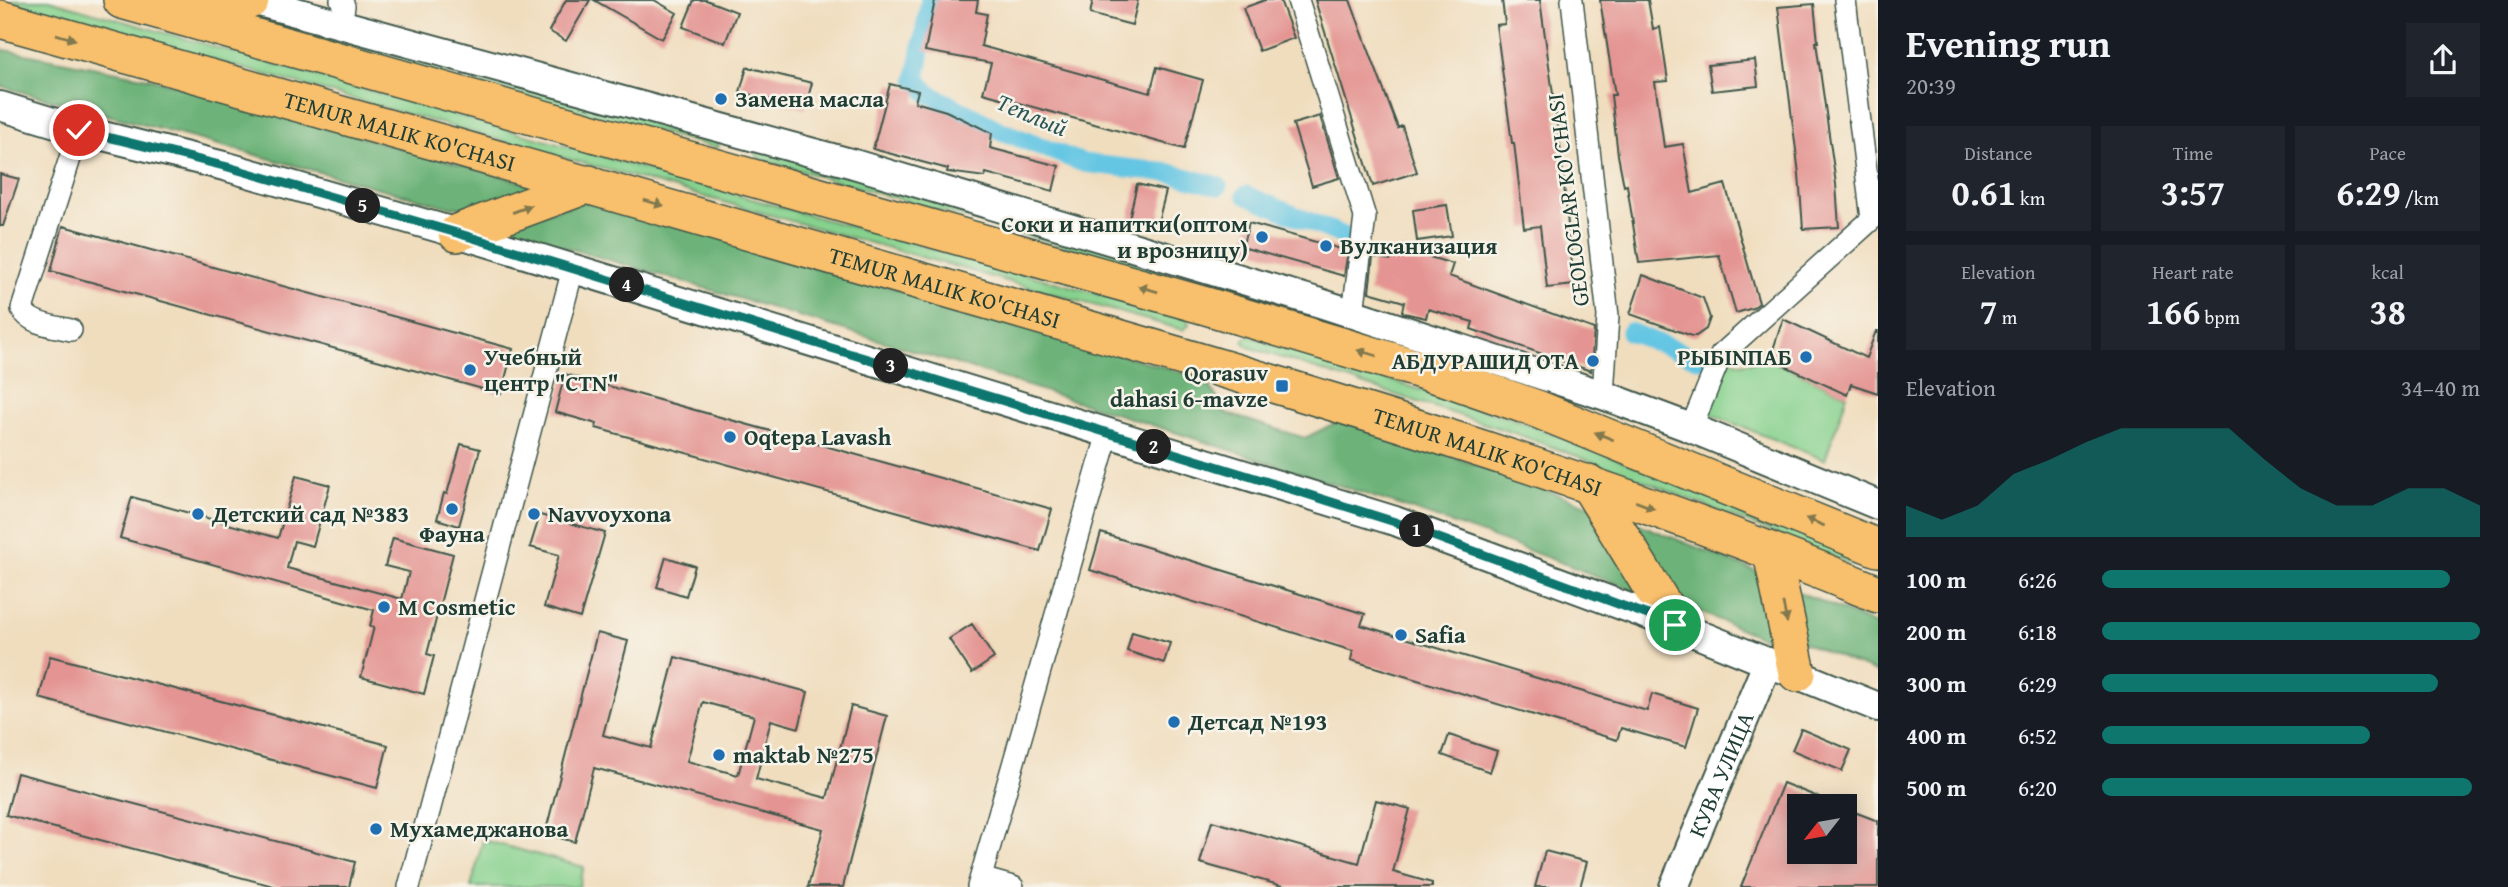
<!DOCTYPE html>
<meta charset="utf-8">
<style>
:root{--surface:#171b24;--page:#20242c;--text:#f1f3f6;--muted:#9ea1a6;--accent:#0f766e}
body{margin:0;font-family:"Gentium Book Plus",serif;background:var(--page);color:var(--text);height:100vh;display:flex;flex-direction:column;font-size:26px;white-space:nowrap}
*{box-sizing:border-box;margin:0}
p{font-size:23px;color:var(--muted)}
.icon{flex:none;width:38px;height:38px;fill:none;stroke:currentColor;stroke-width:2;stroke-linecap:round;stroke-linejoin:round}
.map{position:relative;flex:1;overflow:hidden}
.details{display:flex;flex-direction:column;background:var(--surface);width:630px}
.details>*{flex:none}
.needle{width:46px;rotate:239deg}
.buttons{position:absolute;left:1787px;top:794px;display:grid;gap:14px}
.buttons a{display:grid;place-items:center;width:70px;height:70px;border-radius:0px;background:var(--surface);box-shadow:0 4px 18px #0003;font-size:35px}
.pin{position:absolute;display:grid;place-items:center;width:60px;height:60px;color:#fff;margin:-30px;border:4px solid #fff;border-radius:50%;box-shadow:0 2px 7px #0007}
.km{position:absolute;width:35px;height:35px;margin:-18px;border-radius:50%;background:#222;color:#fff;font-size:19px;line-height:35px;text-align:center}
.round{display:grid;place-items:center;flex:none;width:74px;height:74px;border-radius:0px;background:var(--page)}
.overview{display:flex;align-items:center;justify-content:space-between;height:119px;padding:0 28px}
h1{font-size:38px;font-weight:800;line-height:52px}
.figures{display:grid;grid-template-columns:repeat(3,1fr);gap:10px;height:119px;padding:7px 28px}
.figures div{display:grid;align-content:center;border-radius:0px;background:var(--page);text-align:center}
.figures b{font-size:35px;font-weight:800}
.figures small{font-size:19px;font-weight:400}
.figures p{font-size:19px}
.chart{height:196px;padding:14px 28px}
.chart p{display:flex;justify-content:space-between}
.chart svg{width:100%;height:126px;margin-top:7px;fill:var(--accent);opacity:.7}
ul{padding:0 28px;list-style:none;font-size:23px}
li{display:grid;grid-template-columns:112px 84px 1fr;align-items:center;height:52px}
li i{height:18px;border-radius:9px;background:var(--accent)}
main{display:flex;flex:1;min-height:0}
.map>svg:first-child{display:block}
.green{fill:#87d18e;stroke:#538761;stroke-width:2}
.forest{fill:#6db379;stroke:#467856;stroke-width:2}
.lines{fill:none;stroke-linecap:round;stroke-linejoin:round}
.canal{stroke:#65c6e3;stroke-width:19}
.building{fill:#e49593;fill-rule:evenodd}
.minor-casing{stroke:#3e5549;stroke-width:24}
.tertiary-casing{stroke:#3e5549;stroke-width:32}
.trunk-casing{stroke:#3e5549;stroke-width:40}
.minor{stroke:#fff;stroke-width:21}
.tertiary{stroke:#fff;stroke-width:28}
.trunk{stroke:#f8bf6c;stroke-width:37}
.oneway{fill:#81784d}
.route-casing{stroke:#fff;stroke-width:14}
.route{stroke:#0f766e;stroke-width:9}
.poi-dot{fill:#1f6fb2;stroke:#f7f3e8;stroke-width:2.5}
.labels{text-anchor:middle;stroke-width:5;stroke-linejoin:round;paint-order:stroke}
.poi-label{font-size:23px;font-weight:bold;fill:#1f3d34;stroke:#f7f3e8;text-anchor:start}
.street-label{font-size:23px;fill:#1f3d34;stroke:#f7f3e8}
.water-label{font-size:24px;font-style:italic;fill:#2d5857;stroke:#f7f3e8}
</style>
<main>
<div class="map">
<svg width="1878" height="887" viewBox="0 0 1878 887">
<rect width="100%" height="100%" fill="#f7f3e8"/>
<filter id="ink" filterUnits="userSpaceOnUse"><feTurbulence type="fractalNoise" baseFrequency=".0143" numOctaves="2"/><feDisplacementMap in="SourceGraphic" scale="14" xChannelSelector="R" yChannelSelector="G"/><feConvolveMatrix kernelMatrix="1 2 1 2 8 2 1 2 1" color-interpolation-filters="sRGB"/></filter>
<filter id="wash" filterUnits="userSpaceOnUse"><feTurbulence type="fractalNoise" baseFrequency=".00686" numOctaves="4" result="noise"/><feDisplacementMap in="SourceGraphic" scale="28" xChannelSelector="R" yChannelSelector="G"/><feGaussianBlur stdDeviation="1.57" result="paint"/><feColorMatrix in="noise" values="0 0 0 0 0 0 0 0 0 0 0 0 0 0 0 0 0 1.4 0 .05"/><feComposite in="paint" operator="in"/></filter>
<g filter="url(#wash)">
<rect width="100%" height="100%" fill="#f0ddbe"/>
<path class="green" d="M 13,0 L 49,0 L 823,219 L 1187,318 L 1189,325 L 1183,330 L 12,4 Z
M 215,9 L 269,13 L 720,136 L 718,148 L 331,44 Z
M 750,147 L 1167,265 L 1163,275 L 760,159 Z
M 1249,336 L 1520,421 L 1878,560 L 1878,575 L 1636,478 L 1517,434 L 1248,347 L 1243,341 L 1245,338 Z
M 1729,359 L 1741,364 L 1770,359 L 1847,395 L 1825,460 L 1705,412 Z
M 483,840 L 584,867 L 579,887 L 471,887 Z"/>
<path class="forest" d="M 0,49 L 153,79 L 541,187 L 473,209 L 445,206 L 0,86 Z
M 587,199 L 1198,377 L 1211,388 L 1225,413 L 1305,438 L 1345,418 L 1593,507 L 1645,595 C 1490,533 1330,482 1171,431 C 948,360 724,293 499,228 Z
M 1624,518 L 1763,574 L 1782,646 L 1673,601 Z
M 1792,589 L 1878,626 L 1878,673 L 1802,642 Z"/>
<g class="lines">
<path class="canal" d="M 930,0 L 916,79 L 929,94 L 1001,131 L 1083,163 L 1170,173 L 1218,186
M 1246,195 L 1344,236
M 1630,332 L 1699,359"/>
</g>
<g id="blocks">
<path class="building" d="M 566,0 L 590,0 L 566,41 L 549,31 Z
M 594,0 L 654,0 L 677,13 L 662,39 Z
M 694,0 L 706,0 L 737,12 L 725,43 L 683,27 Z
M 935,0 L 978,0 L 976,12 L 987,14 L 981,46 L 1150,93 L 1157,67 L 1203,80 L 1184,149 L 983,93 L 991,63 L 925,51 Z
M 1093,0 L 1138,0 L 1132,25 L 1090,14 Z
M 1265,0 L 1280,0 L 1294,38 L 1259,51 L 1243,8 Z
M 1315,0 L 1350,0 L 1398,128 L 1402,126 L 1417,172 L 1373,186 Z
M 1502,0 L 1540,0 L 1560,145 L 1574,285 L 1547,288 L 1540,226 L 1524,228 L 1514,143 L 1512,143 L 1496,25 L 1505,24 Z
M 1600,0 L 1648,0 L 1653,29 L 1660,27 L 1668,81 L 1655,82 L 1664,147 L 1683,144 L 1692,193 L 1725,184 L 1759,303 L 1753,308 L 1736,313 L 1719,255 L 1639,263 L 1627,185 L 1624,186 L 1618,155 L 1611,95 L 1615,95 Z
M 1814,4 L 1818,42 L 1816,42 L 1836,184 L 1839,227 L 1803,229 L 1799,174 L 1778,7 Z
M 1755,60 L 1758,86 L 1712,91 L 1708,65 Z
M 747,67 L 812,83 L 805,109 L 740,92 Z
M 890,84 L 918,91 L 915,102 L 946,111 L 992,133 L 990,148 L 1059,166 L 1053,191 L 986,173 L 985,177 L 947,172 L 948,169 L 873,149 Z
M 1320,116 L 1339,178 L 1312,186 L 1293,124 Z
M 0,174 L 19,179 L 3,226 L 0,226 Z
M 1137,184 L 1166,191 L 1157,226 L 1129,219 Z
M 1447,205 L 1452,236 L 1417,241 L 1413,210 Z
M 1249,223 L 1348,251 L 1344,276 L 1242,247 Z
M 63,226 L 513,349 L 501,394 L 51,271 Z
M 1403,249 L 1453,264 L 1449,276 L 1594,329 L 1591,371 L 1471,329 L 1473,322 L 1428,309 L 1426,318 L 1404,313 L 1402,311 L 1404,302 L 1369,292 L 1373,257 L 1391,260 Z
M 1643,275 L 1703,298 L 1710,318 L 1706,329 L 1696,336 L 1692,336 L 1630,314 Z
M 1783,319 L 1866,358 L 1876,331 L 1878,331 L 1878,393 L 1851,384 L 1847,395 L 1770,359 Z
M 565,374 L 1052,509 L 1040,551 L 596,428 L 597,424 L 555,412 Z
M 461,444 L 480,449 L 459,526 L 437,519 L 444,493 L 447,494 Z
M 296,476 L 330,485 L 313,546 L 294,541 L 287,568 L 402,599 L 409,572 L 385,566 L 393,538 L 453,554 L 427,654 L 434,656 L 424,694 L 361,677 L 374,627 L 370,626 L 374,610 L 120,538 L 132,497 L 278,538 Z
M 540,515 L 605,533 L 580,618 L 544,607 L 559,555 L 530,547 Z
M 1101,533 L 1365,614 L 1361,625 L 1647,711 L 1652,694 L 1698,708 L 1686,747 L 1621,728 L 1617,740 L 1351,660 L 1353,651 L 1090,570 Z
M 666,557 L 695,566 L 686,596 L 657,587 Z
M 972,624 L 994,658 L 972,673 L 949,639 Z
M 1132,632 L 1170,643 L 1164,663 L 1127,651 Z
M 597,633 L 628,641 L 603,735 L 651,748 L 675,657 L 808,692 L 799,728 L 771,720 L 756,779 L 827,798 L 851,706 L 887,716 L 843,887 L 808,887 L 823,829 L 594,768 L 575,842 L 545,834 ZM 703,702 L 754,716 L 738,775 L 687,761 Z
M 50,656 L 388,745 L 377,788 L 39,698 Z
M 1801,729 L 1851,750 L 1842,771 L 1792,750 Z
M 1449,735 L 1497,751 L 1490,772 L 1442,755 Z
M 17,773 L 355,862 L 349,887 L 277,887 L 6,815 Z
M 1783,783 L 1840,806 L 1799,807 L 1799,852 L 1844,852 L 1844,808 L 1878,821 L 1878,887 L 1741,887 Z
M 1376,800 L 1410,809 L 1393,872 L 1432,883 L 1432,887 L 1286,887 L 1200,863 L 1212,821 L 1359,863 Z
M 1545,851 L 1587,862 L 1580,887 L 1535,887 Z"/>
</g>
</g>
<g filter="url(#ink)">
<use href="#blocks" fill-opacity="0" stroke="#3e5549" stroke-width="2"/>
<g class="lines">
<defs>
<path id="minor" d="M 341,0 L 344,6 L 341,25
M 1298,0 L 1365,217 L 1353,313
M 1572,0 L 1608,316 L 1603,395
M 71,330 C 55,326 30,325 22,309 L 79,130
M 1691,428 L 1721,355 L 1872,219 L 1845,0
M 981,878 L 1013,887
M 409,887 L 573,269
M 978,887 L 1108,433"/>
<g id="tertiary">
<path d="M 252,0 L 854,164 L 1317,302 L 1603,395 L 1691,428 L 1878,505"/>
<path d="M 0,106 L 79,130 L 228,167 L 457,233 L 1395,521 L 1675,625 L 1878,707"/>
<path id="s1" d="M 1674,887 L 1768,662"/>
</g>
<g id="trunk">
<path d="M 122,0 L 1206,306 L 1448,378 L 1537,409 L 1878,548"/>
<path d="M 175,5 L 250,0"/>
<path id="s2" d="M 0,19 C 333,112 665,206 997,303 C 1295,389 1592,475 1878,594"/>
<path d="M 457,233 L 589,184"/>
<path d="M 1588,483 L 1675,625"/>
<path d="M 1772,553 L 1797,673"/>
</g>
</defs>
<use href="#minor" class="minor-casing"/>
<use href="#tertiary" class="tertiary-casing"/>
<use href="#trunk" class="trunk-casing"/>
<use href="#minor" class="minor"/>
<use href="#tertiary" class="tertiary"/>
<use href="#trunk" class="trunk"/>
</g>
<defs><path id="oneway-solid" d="M-6-.8H1V-3.2L6.5 0L1 3.2V.8H-6Z" transform="scale(1.75)"/></defs>
<g class="oneway">
<use href="#oneway-solid" transform="translate(66 37) rotate(16)"/>
<use href="#oneway-solid" transform="translate(654 203) rotate(16)"/>
<use href="#oneway-solid" transform="translate(522 209) rotate(-20)"/>
<use href="#oneway-solid" transform="translate(1148 289) rotate(-164)"/>
<use href="#oneway-solid" transform="translate(1367 353) rotate(-164)"/>
<use href="#oneway-solid" transform="translate(1604 436) rotate(-158)"/>
<use href="#oneway-solid" transform="translate(1645 505) rotate(21)"/>
<use href="#oneway-solid" transform="translate(1815 522) rotate(-158)"/>
<use href="#oneway-solid" transform="translate(1785 613) rotate(78)"/>
</g>
</g>
<g class="lines" filter="url(#ink)">
<defs>
<path id="route" d="M 79,130 L 228,167 L 457,233 L 1297,491 L 1395,522 L 1675,625"/>
</defs>
<use href="#route" class="route-casing"/>
<use href="#route" class="route"/>
</g>
<g class="poi-dot">
<circle cx="721" cy="99" r="7"/>
<circle cx="1262" cy="237" r="7"/>
<circle cx="1326" cy="246" r="7"/>
<circle cx="1806" cy="357" r="7"/>
<circle cx="1593" cy="361" r="7"/>
<circle cx="470" cy="370" r="7"/>
<rect x="1275" y="379" width="14" height="14" rx="3.5"/>
<circle cx="730" cy="437" r="7"/>
<circle cx="452" cy="509" r="7"/>
<circle cx="198" cy="514" r="7"/>
<circle cx="534" cy="514" r="7"/>
<circle cx="384" cy="607" r="7"/>
<circle cx="1401" cy="635" r="7"/>
<circle cx="1174" cy="722" r="7"/>
<circle cx="719" cy="755" r="7"/>
<circle cx="376" cy="829" r="7"/>
</g>
<g class="labels">
<g class="poi-label">
<text x="735" y="107">Замена масла</text>
<text x="1248" y="232" text-anchor="end">Соки и напитки(оптом<tspan x="1248" dy="26">и врозницу)</tspan></text>
<text x="1340" y="254">Вулканизация</text>
<text x="484" y="365">Учебный<tspan x="484" dy="26">центр "CTN"</tspan></text>
<text x="1792" y="365" text-anchor="end">РЫБINПАБ</text>
<text x="1579" y="369" text-anchor="end">АБДУРАШИД ОТА</text>
<text x="1268" y="381" text-anchor="end">Qorasuv<tspan x="1268" dy="26">dahasi 6-mavze</tspan></text>
<text x="744" y="445">Oqtepa Lavash</text>
<text x="212" y="522">Детский сад №383</text>
<text x="548" y="522">Navvoyxona</text>
<text x="452" y="542" text-anchor="middle">Фауна</text>
<text x="398" y="615">M Cosmetic</text>
<text x="1415" y="643">Safia</text>
<text x="1188" y="730">Детсад №193</text>
<text x="733" y="763">maktab №275</text>
<text x="390" y="837">Мухамеджанова</text>
</g>
<g class="street-label">
<text dy="8" stroke="none"><textPath href="#s2" startOffset="415">TEMUR MALIK KO'CHASI</textPath></text>
<text transform="translate(1568 200) rotate(-97)" y="8">GEOLOGLAR KO'CHASI</text>
<text dy="8" stroke="none"><textPath href="#s2" startOffset="982">TEMUR MALIK KO'CHASI</textPath></text>
<text dy="8" stroke="none"><textPath href="#s2" startOffset="1549">TEMUR MALIK KO'CHASI</textPath></text>
<text dy="8" stroke="none"><textPath href="#s1" startOffset="122">КУВА УЛИЦА</textPath></text>
</g>
<g class="water-label">
<text transform="translate(1032 115) rotate(23)" y="8">Теплый</text>
</g>
</g>
</svg>
<div class="buttons">
<a><svg class="needle" viewBox="-14 -14 28 28"><path d="M0-13l5 13h-10z" fill="#e53935"/><path d="M0 13l5-13h-10z" fill="#9ea1a6"/></svg></a>
</div>
<div class="pin" style="left:1675px;top:625px;background:#1e9e55"><svg class="icon" aria-label="arrive" viewBox="0 0 24 24"><path d="M6 21V4h12l-3 4 3 4H6"/></svg></div>
<div class="pin" style="left:79px;top:130px;background:#d93025"><svg class="icon" aria-label="check" viewBox="0 0 24 24"><path d="M5 12l5 5 9-10"/></svg></div>
<b class="km" style="left:1417px;top:530px">1</b>
<b class="km" style="left:1154px;top:447px">2</b>
<b class="km" style="left:891px;top:366px">3</b>
<b class="km" style="left:627px;top:285px">4</b>
<b class="km" style="left:363px;top:206px">5</b>
</div>
<section class="details">
<div class="overview"><div><h1>Evening run</h1><p>20:39</p></div><a class="round"><svg class="icon" aria-label="share" viewBox="0 0 24 24"><path d="M12 15V3M7 8l5-5 5 5M5 13v7h14v-7"/></svg></a></div>
<div class="figures">
<div><p>Distance</p><b>0.61<small> km</small></b></div>
<div><p>Time</p><b>3:57</b></div>
<div><p>Pace</p><b>6:29<small> /km</small></b></div>
</div>
<div class="figures">
<div><p>Elevation</p><b>7<small> m</small></b></div>
<div><p>Heart rate</p><b>166<small> bpm</small></b></div>
<div><p>kcal</p><b>38</b></div>
</div>
<div class="chart"><p><span>Elevation</span>34–40 m</p>
<svg viewBox="0 0 160 44" preserveAspectRatio="none"><path d="M0 44V33L10 38L20 33L30 22L40 17L50 11L60 6L70 6L80 6L90 6L100 17L110 27L120 33L130 33L140 27L150 27L160 33V44z"/></svg>
</div>
<ul>
<li><b>100 m</b>6:26<i style="width:92%"></i></li>
<li><b>200 m</b>6:18<i style="width:100%"></i></li>
<li><b>300 m</b>6:29<i style="width:89%"></i></li>
<li><b>400 m</b>6:52<i style="width:71%"></i></li>
<li><b>500 m</b>6:20<i style="width:98%"></i></li>
</ul>
</section>
</main>
